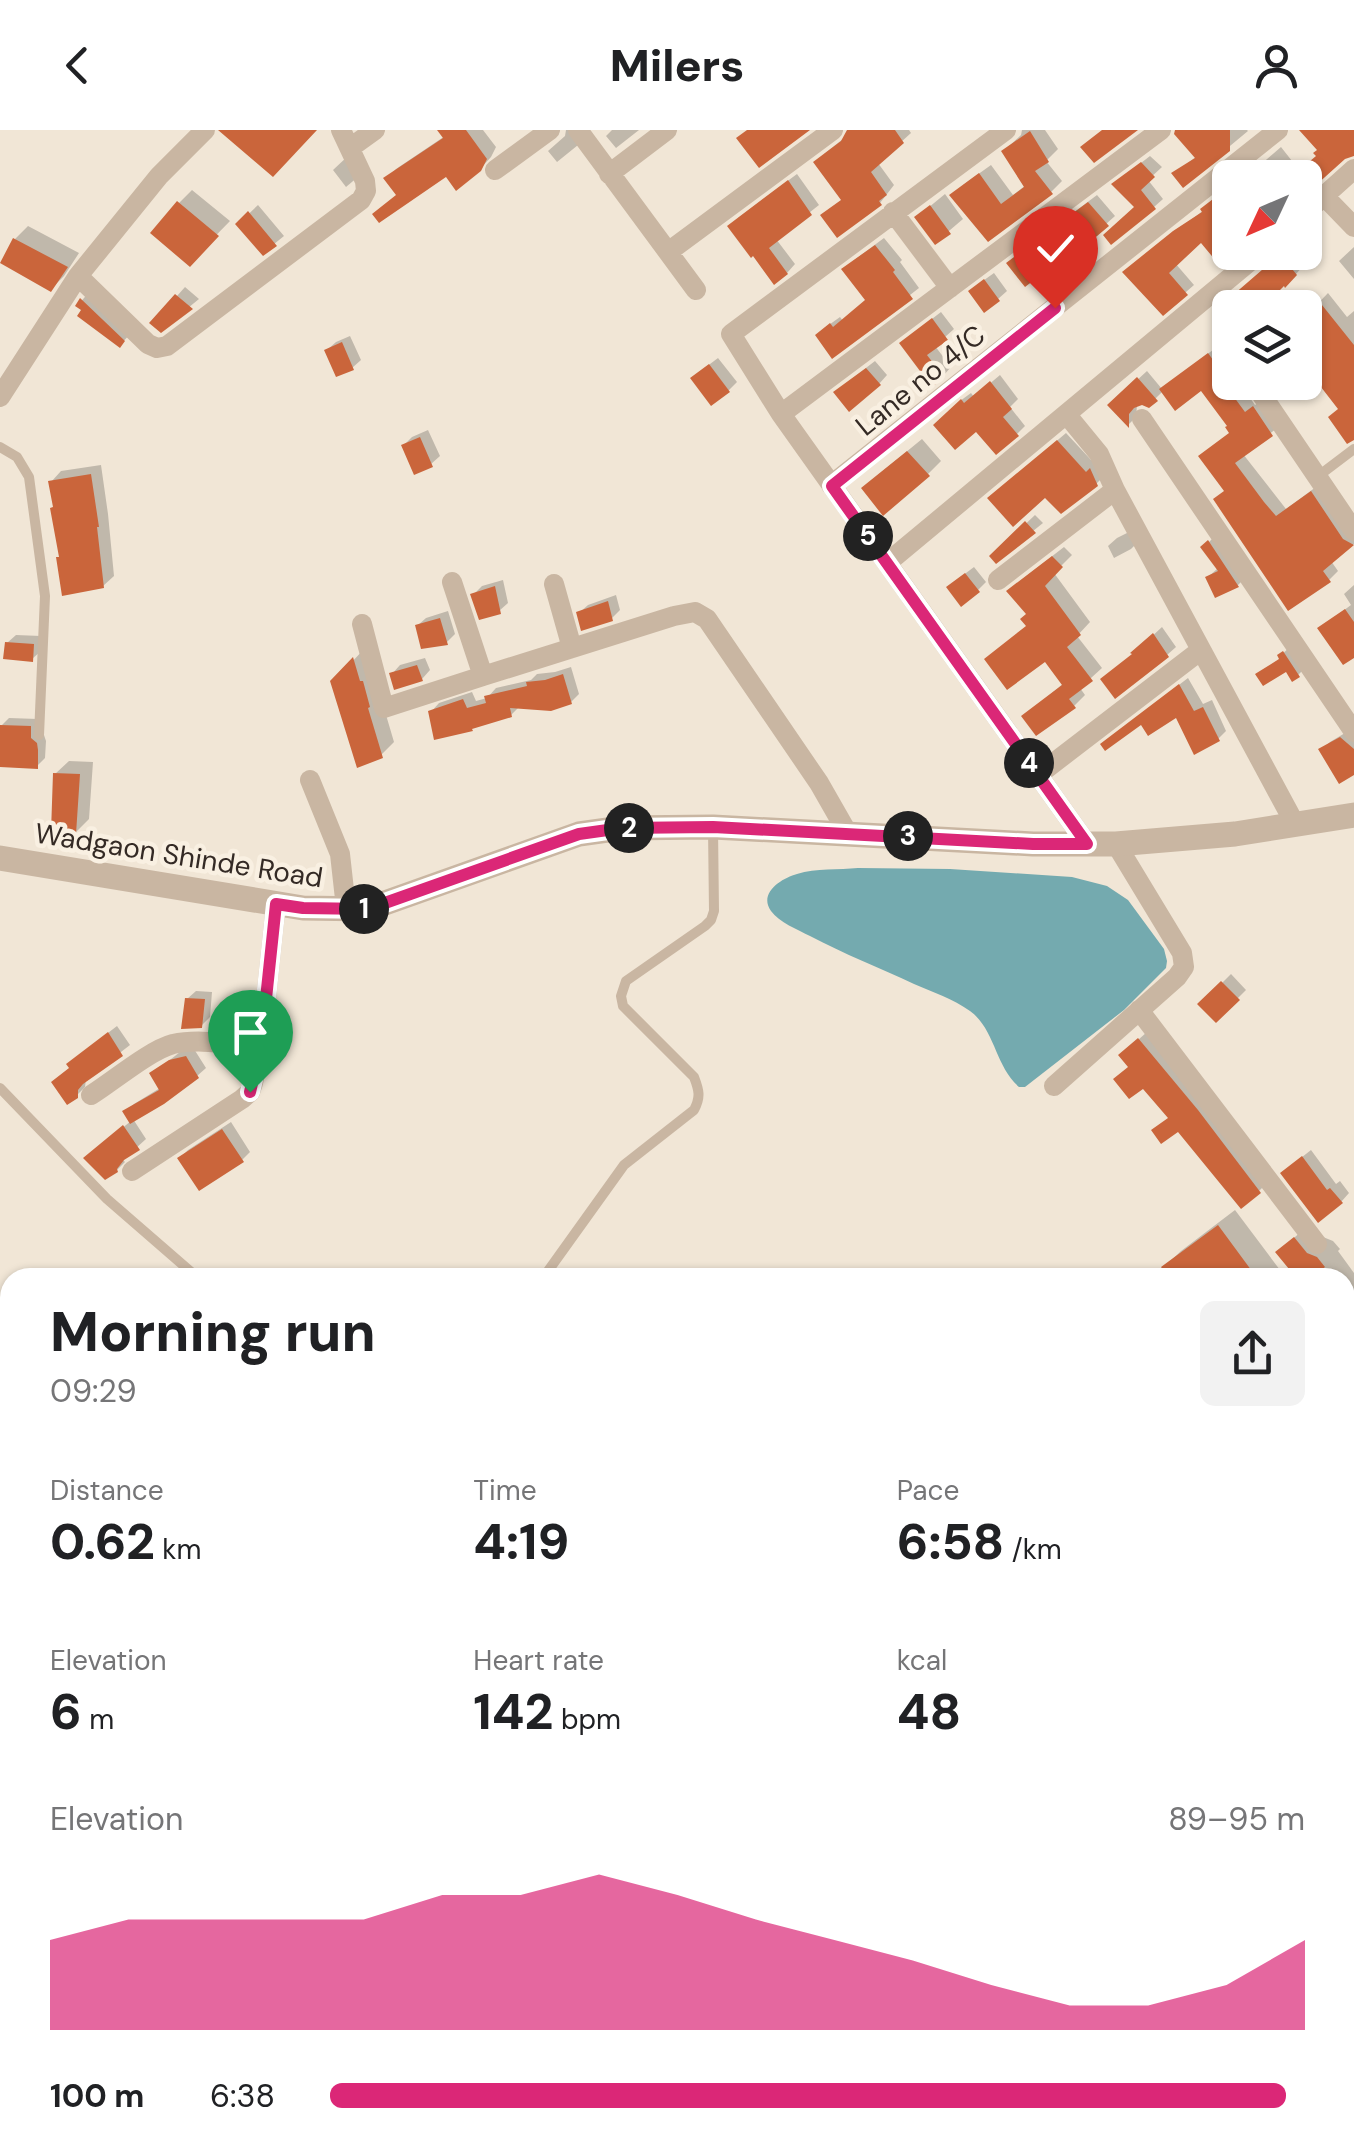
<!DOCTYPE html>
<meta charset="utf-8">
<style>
:root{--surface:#fff;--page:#f2f2f2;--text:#202124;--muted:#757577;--accent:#db2777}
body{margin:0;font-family:"DM Sans",sans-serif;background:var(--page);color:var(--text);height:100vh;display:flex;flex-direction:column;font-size:38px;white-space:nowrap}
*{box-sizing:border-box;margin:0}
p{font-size:32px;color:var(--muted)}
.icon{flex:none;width:55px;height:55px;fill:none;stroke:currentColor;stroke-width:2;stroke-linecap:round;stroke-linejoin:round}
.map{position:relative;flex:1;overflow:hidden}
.details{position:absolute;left:0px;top:1138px;width:1355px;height:888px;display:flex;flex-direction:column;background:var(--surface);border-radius:30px 30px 0 0;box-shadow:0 2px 8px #0004}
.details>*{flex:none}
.needle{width:65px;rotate:226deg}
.controls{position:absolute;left:1212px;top:30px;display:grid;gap:20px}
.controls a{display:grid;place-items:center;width:110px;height:110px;border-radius:15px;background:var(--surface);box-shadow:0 2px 8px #0004;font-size:50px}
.pin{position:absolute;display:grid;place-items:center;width:85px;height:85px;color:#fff;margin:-102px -42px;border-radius:50% 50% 50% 0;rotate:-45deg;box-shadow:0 0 10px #0007}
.pin .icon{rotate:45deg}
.km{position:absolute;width:50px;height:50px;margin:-25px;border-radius:50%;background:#222;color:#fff;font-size:28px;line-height:50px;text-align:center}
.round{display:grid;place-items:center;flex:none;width:105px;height:105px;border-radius:15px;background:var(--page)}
.headline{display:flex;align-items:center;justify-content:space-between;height:170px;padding:0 50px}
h1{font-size:55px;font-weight:800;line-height:75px}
.stats{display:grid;grid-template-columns:repeat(3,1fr);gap:15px;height:170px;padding:10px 50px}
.stats div{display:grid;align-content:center}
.stats b{font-size:50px;font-weight:800}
.stats small{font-size:28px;font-weight:400}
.stats p{font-size:28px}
.chart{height:280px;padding:20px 50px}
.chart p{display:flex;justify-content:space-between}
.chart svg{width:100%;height:180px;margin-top:10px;fill:var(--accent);opacity:.7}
ul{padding:0 50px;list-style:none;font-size:32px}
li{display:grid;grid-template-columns:160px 120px 1fr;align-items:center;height:75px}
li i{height:25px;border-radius:12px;background:var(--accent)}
header{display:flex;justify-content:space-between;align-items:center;height:130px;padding:0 50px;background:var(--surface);font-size:45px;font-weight:800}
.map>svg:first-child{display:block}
.water{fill:#74aaaf}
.shadow{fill:#0003}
.building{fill:#ca653b}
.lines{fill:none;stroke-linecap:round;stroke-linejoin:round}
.service{stroke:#c9b6a2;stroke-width:10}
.minor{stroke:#c9b6a2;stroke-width:20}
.tertiary{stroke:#c9b6a2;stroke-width:25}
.route-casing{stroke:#fff;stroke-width:20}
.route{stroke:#db2777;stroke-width:12}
.labels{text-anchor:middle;stroke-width:9;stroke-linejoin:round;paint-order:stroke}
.street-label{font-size:28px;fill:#342a25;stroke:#f9f0e2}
</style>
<header><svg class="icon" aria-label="back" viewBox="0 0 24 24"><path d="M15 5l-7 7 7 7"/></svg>Milers<svg class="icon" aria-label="person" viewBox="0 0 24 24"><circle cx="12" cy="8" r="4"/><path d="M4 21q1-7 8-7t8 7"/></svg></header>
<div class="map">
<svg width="1354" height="2023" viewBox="0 0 1354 2023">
<rect width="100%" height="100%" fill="#f1e6d6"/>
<path class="water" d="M 858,738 L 950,739 L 1072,747 L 1107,756 L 1128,770 L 1164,819 L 1167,831 L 1166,838 L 1124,880 L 1025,957 L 1019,957 C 995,936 995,899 970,881 C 953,869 933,862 914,854 C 880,838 844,824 810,806 C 798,800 779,792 771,781 C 758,763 782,748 797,744 C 816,738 839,740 858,738 Z"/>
<path class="shadow" d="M 440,0 L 483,0 L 496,17 L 491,27 L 480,39 L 447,44 L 399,64 L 386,49 L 396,39 L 445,6 Z
M 566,0 L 575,0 L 583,11 L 557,32 L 548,21 L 565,6 Z
M 612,0 L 639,0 L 616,18 L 606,6 Z
M 849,0 L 909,0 L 911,3 L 878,33 L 894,55 L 880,73 L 843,69 L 824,24 L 848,5 Z
M 1022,0 L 1045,0 L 1058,19 L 1046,31 L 1062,51 L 1051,62 L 988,109 L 963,55 L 991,35 L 1013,65 L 1026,55 L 1004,21 L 1021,5 Z
M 1179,0 L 1247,0 L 1248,1 L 1183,55 L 1174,44 L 1197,26 Z
M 1281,17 L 1292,31 L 1275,48 L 1270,48 L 1259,36 Z
M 349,25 L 359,46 L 346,57 L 333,40 Z
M 1150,26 L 1162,37 L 1148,50 L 1163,69 L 1154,77 L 1137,76 L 1123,47 Z
M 797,44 L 819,75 L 776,109 L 795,134 L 787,143 L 738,88 Z
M 1230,57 L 1222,134 L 1201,110 L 1175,133 L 1194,155 L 1163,182 L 1133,134 L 1204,80 Z
M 192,60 L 230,91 L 189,133 L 179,73 Z
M 945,64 L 963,89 L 936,112 L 917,87 Z
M 1097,65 L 1115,86 L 1079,118 L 1088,129 L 1064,149 L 1051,134 L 1017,125 Z
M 258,75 L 284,106 L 263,123 L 238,94 Z
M 28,96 L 79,123 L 64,146 L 51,159 L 15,109 Z
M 884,108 L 902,130 L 900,132 L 919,158 L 833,225 L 826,197 L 840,187 L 843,191 L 868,170 L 853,131 Z
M 1354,117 L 1354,149 L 1339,131 Z
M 1282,122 L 1293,122 L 1304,135 L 1296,144 L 1230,178 L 1230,192 L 1219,180 Z
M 994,143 L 1007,161 L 998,169 L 980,153 Z
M 185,157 L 199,169 L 161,200 L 153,193 Z
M 90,161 L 132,202 L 120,215 L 78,175 Z
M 1328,163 L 1347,187 L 1354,181 L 1354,308 L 1322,243 L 1305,220 L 1305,187 Z
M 941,182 L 954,199 L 935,216 L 951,237 L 943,246 L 911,205 Z
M 350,206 L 361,230 L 352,238 L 327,220 L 336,212 Z
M 1218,216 L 1230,231 L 1228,238 L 1230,252 L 1239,252 L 1255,275 L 1263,269 L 1281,295 L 1243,324 L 1286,379 L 1320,354 L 1354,402 L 1354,414 L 1331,431 L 1338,441 L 1329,450 L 1226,360 L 1232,302 L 1202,258 L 1163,261 L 1149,275 L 1137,275 L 1136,287 L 1129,294 L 1110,275 L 1147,241 L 1162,259 Z
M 718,228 L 737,252 L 728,261 L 702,240 Z
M 875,231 L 887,245 L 879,254 L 845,254 Z
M 1000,245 L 1018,269 L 1010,277 L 1025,296 L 1017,304 L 960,271 L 971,263 L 974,267 Z
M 428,300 L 440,326 L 431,334 L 404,315 L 412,307 Z
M 1066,303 L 1105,345 L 1096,354 L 1046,364 L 999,360 Z
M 922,309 L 941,331 L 928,344 L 878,345 Z
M 101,335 L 108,384 L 114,446 L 103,456 L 61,426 L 51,352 L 61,341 Z
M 1035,385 L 1043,393 L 996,431 L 992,426 Z
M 1133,400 L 1139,411 L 1131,419 L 1114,428 L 1108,416 L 1117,408 Z
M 1217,404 L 1246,447 L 1238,455 L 1216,465 L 1208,447 L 1217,439 L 1204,417 Z
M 1064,417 L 1072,425 L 1054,443 L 1090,492 L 1077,506 L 1102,538 L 1080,558 L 1085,565 L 1074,576 L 1024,586 L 1064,553 L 1028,495 L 1029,484 L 1020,451 Z
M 974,437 L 986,452 L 978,460 L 958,449 Z
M 503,450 L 508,473 L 499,481 L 473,465 L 482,456 Z
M 1354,455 L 1354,525 L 1320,498 L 1351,475 L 1344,464 Z
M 616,465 L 620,480 L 611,489 L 579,483 L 588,475 Z
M 448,481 L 455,504 L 447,512 L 417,496 L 426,488 Z
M 1162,497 L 1176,517 L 1167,525 L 1134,523 Z
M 16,505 L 41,506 L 41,521 L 32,529 L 7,513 Z
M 366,517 L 394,612 L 381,625 L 333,552 Z
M 1290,517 L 1305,538 L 1298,545 L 1287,538 L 1259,544 L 1281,528 L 1280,526 Z
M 425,528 L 430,540 L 422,549 L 392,544 L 400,535 Z
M 571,537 L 579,564 L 571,572 L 520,576 L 511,585 L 431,582 L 439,573 L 472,562 L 476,571 L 487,568 L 496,558 L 531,550 L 537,544 L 555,542 Z
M 1188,548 L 1203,574 L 1212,570 L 1226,601 L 1218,609 L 1177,584 L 1142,592 L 1112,606 Z
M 9,588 L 38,589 L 38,599 L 44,605 L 46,611 L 45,628 L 37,636 L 0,635 L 1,596 Z
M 1350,600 L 1354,603 L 1354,643 L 1321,620 L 1330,612 Z
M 69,631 L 93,632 L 89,689 L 76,702 L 55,644 Z
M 1231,844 L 1246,860 L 1216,890 L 1201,874 Z
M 196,861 L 212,862 L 210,887 L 201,896 L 187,869 Z
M 117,896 L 130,915 L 86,949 L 85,957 L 76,966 L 72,937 L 78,926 Z
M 1147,902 L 1267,1053 L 1259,1061 L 1170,987 L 1130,936 L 1129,918 Z
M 194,919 L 206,938 L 197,946 L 133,989 L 146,1009 L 123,1030 L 125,1032 L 117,1040 L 95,1020 L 131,991 L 126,982 L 134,974 L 160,958 L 152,944 L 180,922 Z
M 231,992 L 250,1022 L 242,1030 L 180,1028 L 188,1020 Z
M 1311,1020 L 1336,1054 L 1340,1051 L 1349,1063 L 1341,1072 L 1292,1035 Z
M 1235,1080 L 1286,1148 L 1172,1148 L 1164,1137 L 1181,1121 Z
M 1312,1092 L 1323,1107 L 1333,1111 L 1340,1119 L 1338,1121 L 1354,1143 L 1354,1162 L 1345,1171 L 1345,1148 L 1297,1148 L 1278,1122 Z"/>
<path class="building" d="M 218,0 L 317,0 L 273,47 Z
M 437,0 L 466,0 L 487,29 L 481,41 L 456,61 L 446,47 L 379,93 L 372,84 L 396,65 L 383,48 L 443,8 Z
M 747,0 L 810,0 L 759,38 L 736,8 Z
M 847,0 L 895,0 L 904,13 L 871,42 L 887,65 L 879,71 L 882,75 L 837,108 L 820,85 L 841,70 L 813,32 L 841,11 Z
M 1102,0 L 1138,0 L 1094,33 L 1080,17 Z
M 1175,0 L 1230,0 L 1230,21 L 1183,58 L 1171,43 L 1195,28 L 1174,4 Z
M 1299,0 L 1354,0 L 1354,26 L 1345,29 L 1305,65 L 1305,48 L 1290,48 L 1316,26 L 1313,23 L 1317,20 Z
M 1030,1 L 1049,32 L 1035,41 L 1053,64 L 988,112 L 949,65 L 979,43 L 1001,74 L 1024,57 L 1001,21 Z
M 1141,32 L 1155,47 L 1141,60 L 1156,79 L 1111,115 L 1103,105 L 1134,77 L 1111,54 Z
M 788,50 L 812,85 L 769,118 L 788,144 L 774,155 L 753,126 L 751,128 L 727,96 Z
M 1230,56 L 1230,122 L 1239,122 L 1221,137 L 1201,113 L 1169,143 L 1188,165 L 1163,186 L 1122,142 L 1173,101 L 1202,82 L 1200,79 Z
M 177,71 L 219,106 L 190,137 L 150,103 Z
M 1088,72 L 1109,96 L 1072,127 L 1081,139 L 1064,152 L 1051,137 L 1025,157 L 1006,133 Z
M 930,75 L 951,104 L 935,115 L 914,87 Z
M 248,81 L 277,116 L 263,126 L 235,94 Z
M 13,108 L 68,137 L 51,162 L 0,133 Z
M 875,115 L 895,140 L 893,142 L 913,169 L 832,229 L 815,205 L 830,193 L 833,197 L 865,170 L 841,139 Z
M 1274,122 L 1278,122 L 1297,145 L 1285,158 L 1284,156 L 1262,178 L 1218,178 L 1270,133 Z
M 984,149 L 1000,171 L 984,183 L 968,161 Z
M 175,164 L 193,179 L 161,203 L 149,193 Z
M 80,168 L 125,211 L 120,218 L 77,186 L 81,180 L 75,176 Z
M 1318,170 L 1354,215 L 1354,310 L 1347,314 L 1328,287 L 1338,279 L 1314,248 L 1319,244 L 1305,225 L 1305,184 Z
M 932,188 L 948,210 L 927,225 L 944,247 L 932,257 L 899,213 Z
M 342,212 L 354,240 L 336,247 L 324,220 Z
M 1208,223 L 1224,245 L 1220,248 L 1245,282 L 1253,276 L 1273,306 L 1235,333 L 1264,372 L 1276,386 L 1311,361 L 1343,409 L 1354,415 L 1323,441 L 1331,452 L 1288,481 L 1213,369 L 1224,361 L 1198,326 L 1229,303 L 1225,297 L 1227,296 L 1201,261 L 1175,281 L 1159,259 Z
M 709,234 L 730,262 L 711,276 L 690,248 Z
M 866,238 L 881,255 L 849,282 L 833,262 Z
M 1137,247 L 1158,271 L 1149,278 L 1142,275 L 1134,278 L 1129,284 L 1129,298 L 1107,275 Z
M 990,251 L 1012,279 L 1003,287 L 1019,306 L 996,325 L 976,302 L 955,320 L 933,295 L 961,269 L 964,273 Z
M 420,307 L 433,337 L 414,345 L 401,315 Z
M 1057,310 L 1086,342 L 1090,338 L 1098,356 L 1061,384 L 1045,368 L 1013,397 L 987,368 Z
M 907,321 L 930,346 L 883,386 L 861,358 Z
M 91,344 L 99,397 L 97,397 L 104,458 L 62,466 L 56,427 L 59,427 L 50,378 L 53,377 L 48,351 Z
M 1025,391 L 1036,403 L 996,434 L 989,426 Z
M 1208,410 L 1239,457 L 1215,468 L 1205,447 L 1218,441 L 1200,417 Z
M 1052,426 L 1063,437 L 1045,456 L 1081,505 L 1067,517 L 1093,551 L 1069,569 L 1076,578 L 1036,606 L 1021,586 L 1062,555 L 1045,532 L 1007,560 L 984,529 L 1026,496 L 1020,489 L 1026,484 L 1006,461 Z
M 965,443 L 980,462 L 961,477 L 946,457 Z
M 495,456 L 501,484 L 479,490 L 470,464 Z
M 608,471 L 613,491 L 581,501 L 576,482 Z
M 1345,479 L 1354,492 L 1354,528 L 1343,535 L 1317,498 Z
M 440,488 L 448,515 L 421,519 L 415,495 Z
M 1153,503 L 1169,527 L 1115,569 L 1100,549 L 1132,524 L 1130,523 Z
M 5,512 L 34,514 L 33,532 L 3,529 Z
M 1283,521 L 1300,547 L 1292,552 L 1286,542 L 1263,556 L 1255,544 L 1279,529 L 1277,525 Z
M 353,527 L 360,551 L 363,551 L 370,577 L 368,578 L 383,628 L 357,638 L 330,551 Z
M 417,535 L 423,551 L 394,560 L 389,543 Z
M 563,544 L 572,574 L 551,581 L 510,578 L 512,587 L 472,599 L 473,601 L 434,610 L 428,581 L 463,569 L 467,578 L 486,573 L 484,566 L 527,556 L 526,552 L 545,550 Z
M 1179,554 L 1194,581 L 1203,577 L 1220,611 L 1194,625 L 1176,588 L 1148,606 L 1141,595 L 1105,621 L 1100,614 Z
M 0,595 L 31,596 L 31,608 L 37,613 L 38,620 L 38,639 L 0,637 Z
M 1340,607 L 1354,619 L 1354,645 L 1339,654 L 1318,619 Z
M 53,643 L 80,644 L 76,704 L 51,702 Z
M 1221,851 L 1240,870 L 1216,893 L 1197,874 Z
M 185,868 L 205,869 L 202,898 L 181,899 Z
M 108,902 L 123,926 L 83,954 L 78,960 L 78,968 L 67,975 L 51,952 L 69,938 L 66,934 Z
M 1138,908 L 1198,980 L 1261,1063 L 1241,1079 L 1178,1002 L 1161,1014 L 1151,1000 L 1168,988 L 1143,959 L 1129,969 L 1113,949 L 1128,937 L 1118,925 Z
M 186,926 L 199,948 L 164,974 L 130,994 L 122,981 L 159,960 L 149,943 L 169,930 Z
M 123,995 L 140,1020 L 124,1030 L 117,1039 L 118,1042 L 105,1050 L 83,1028 Z
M 222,999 L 244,1032 L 199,1061 L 177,1028 Z
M 1302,1026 L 1327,1060 L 1330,1058 L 1343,1073 L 1318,1093 L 1280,1043 Z
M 1218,1095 L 1257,1148 L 1169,1148 L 1161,1137 Z
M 1294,1107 L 1307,1123 L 1317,1127 L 1325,1137 L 1311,1148 L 1277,1148 L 1289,1139 L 1275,1122 Z"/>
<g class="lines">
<path class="service" d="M 0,317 L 17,327 L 29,347 L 45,466 L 39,605
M 1317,347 L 1354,319
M 0,958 L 107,1069 L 198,1148
M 543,1148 L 624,1035 L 694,980 C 701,967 699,960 694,947 L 623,876 L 621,866 L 626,851 L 705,796 L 711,790 L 714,781 L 713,698"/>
<path class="minor" d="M 578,0 L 696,160
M 1006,0 L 731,204 L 781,284 L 1087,714
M 350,18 L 375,0
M 495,40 L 550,0
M 609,44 L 667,0
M 1324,66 L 1354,97
M 893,82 L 950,158
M 1305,83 L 1354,39
M 668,122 L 833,0
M 78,146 L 148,214 L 157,218 L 167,216 L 361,70 L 366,61 L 365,51 L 341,0
M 1253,252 L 1354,401
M 0,267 L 78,146 L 159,46 L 205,0
M 781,284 L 1161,0
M 1067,285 L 1099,324 L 1115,360 L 1295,694
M 1142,289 L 1354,602
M 831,355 L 1278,0
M 887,433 L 1261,122
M 998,450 L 1115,360
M 452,452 L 483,546 L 674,486 L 695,482 L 707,489 L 819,653 L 847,702
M 554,454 L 572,518
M 362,494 L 384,578 L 483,546
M 1038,645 L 1201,520
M 310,650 L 340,724 L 346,778
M 1139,880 L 1317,1114
M 1054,956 L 1177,847 L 1184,837 L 1182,823 L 1116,714
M 91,965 C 112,952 150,920 173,914 C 200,908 233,915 261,916
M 132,1041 L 242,969 L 250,962 L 253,953 L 261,916 L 276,774
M 0,1720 L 10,1732
M 244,2015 L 247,2023"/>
<path class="tertiary" d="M 0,728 L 303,778 L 368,779 L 579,704 L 622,698 L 713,697 L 1033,714 L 1116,714 L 1235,704 L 1354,685"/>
</g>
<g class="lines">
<defs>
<path id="route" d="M 250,962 L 261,916 L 276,774 L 303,778 L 368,779 L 579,704 L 622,698 L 713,697 L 1033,714 L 1087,714 L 832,356 L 1055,178"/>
</defs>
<use href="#route" class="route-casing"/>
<use href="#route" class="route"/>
</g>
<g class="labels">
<g class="street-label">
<text transform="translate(920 250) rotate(-39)" y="10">Lane no 4/C</text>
<text transform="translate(179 725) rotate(9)" y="10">Wadgaon Shinde Road</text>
</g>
</g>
</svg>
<div class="controls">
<a><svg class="needle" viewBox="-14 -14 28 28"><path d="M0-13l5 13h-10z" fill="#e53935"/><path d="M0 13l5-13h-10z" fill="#757577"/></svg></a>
<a><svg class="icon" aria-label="layers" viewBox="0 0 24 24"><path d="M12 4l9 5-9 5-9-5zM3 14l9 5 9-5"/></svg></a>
</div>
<div class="pin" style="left:250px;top:962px;background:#1e9e55"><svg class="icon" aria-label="arrive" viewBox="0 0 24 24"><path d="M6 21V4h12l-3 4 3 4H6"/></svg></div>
<div class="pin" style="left:1055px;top:178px;background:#d93025"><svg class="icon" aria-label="check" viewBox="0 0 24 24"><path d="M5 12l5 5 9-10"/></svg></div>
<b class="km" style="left:364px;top:779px">1</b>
<b class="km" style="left:629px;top:698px">2</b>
<b class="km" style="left:908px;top:706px">3</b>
<b class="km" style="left:1029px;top:633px">4</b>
<b class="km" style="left:868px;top:406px">5</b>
<section class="details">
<div class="headline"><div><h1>Morning run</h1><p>09:29</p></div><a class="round"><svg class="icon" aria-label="share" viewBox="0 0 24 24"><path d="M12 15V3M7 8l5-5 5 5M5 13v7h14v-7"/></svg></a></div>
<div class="stats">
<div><p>Distance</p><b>0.62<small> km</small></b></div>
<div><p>Time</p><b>4:19</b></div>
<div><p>Pace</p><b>6:58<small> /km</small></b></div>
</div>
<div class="stats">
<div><p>Elevation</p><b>6<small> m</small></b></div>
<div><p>Heart rate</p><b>142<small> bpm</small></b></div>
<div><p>kcal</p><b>48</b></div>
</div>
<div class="chart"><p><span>Elevation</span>89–95 m</p>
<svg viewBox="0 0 160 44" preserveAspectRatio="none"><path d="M0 44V22L10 17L20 17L30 17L40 17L50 11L60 11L70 6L80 11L90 17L100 22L110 27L120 33L130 38L140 38L150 33L160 22V44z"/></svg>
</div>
<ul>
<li><b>100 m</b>6:38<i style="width:98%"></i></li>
</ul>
</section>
</div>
